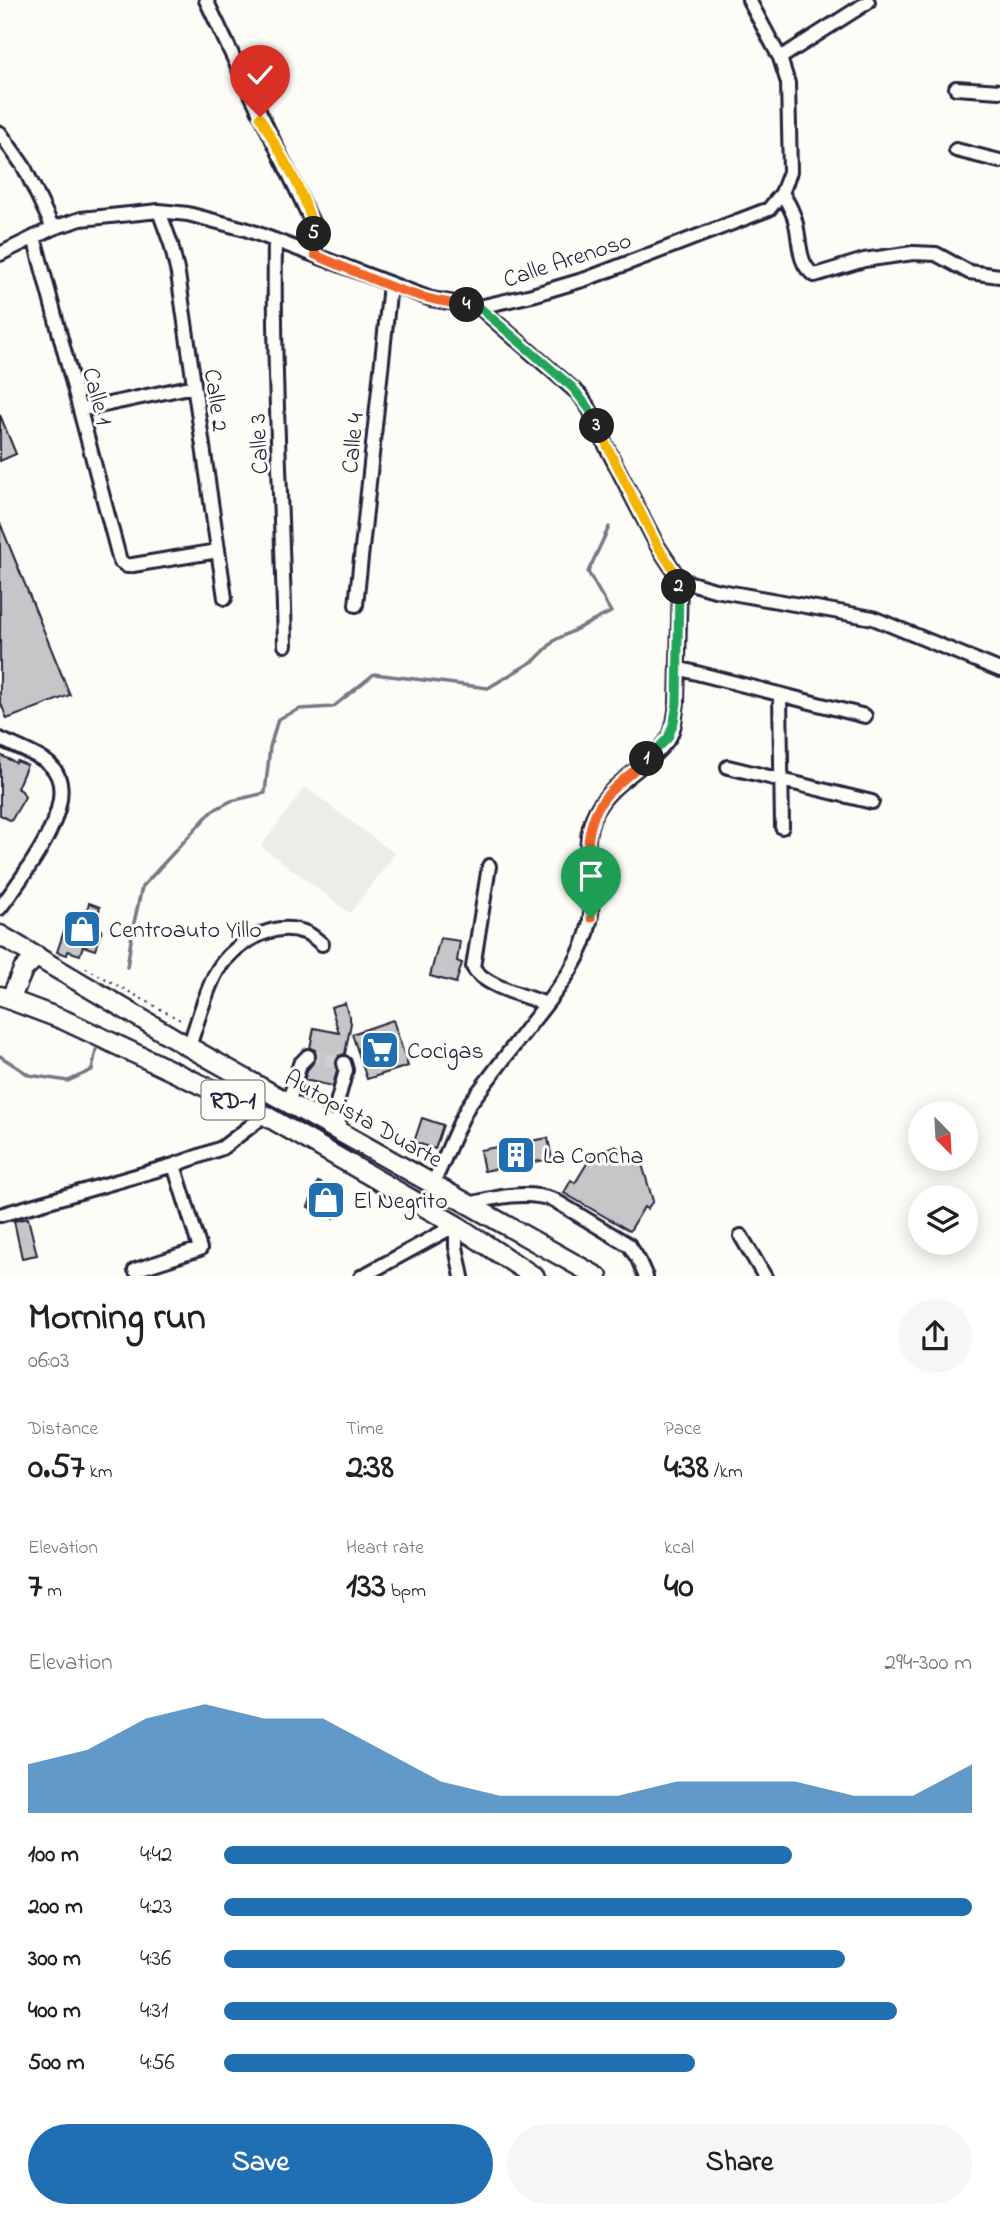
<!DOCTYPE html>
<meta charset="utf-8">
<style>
:root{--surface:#fff;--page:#f6f6f6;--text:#202124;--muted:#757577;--accent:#1f6fb2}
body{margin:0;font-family:"Indie Flower",sans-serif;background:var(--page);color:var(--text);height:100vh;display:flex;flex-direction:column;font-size:26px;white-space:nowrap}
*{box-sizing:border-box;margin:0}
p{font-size:23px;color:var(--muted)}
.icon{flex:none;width:38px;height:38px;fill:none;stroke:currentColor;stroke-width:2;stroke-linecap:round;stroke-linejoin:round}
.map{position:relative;height:1276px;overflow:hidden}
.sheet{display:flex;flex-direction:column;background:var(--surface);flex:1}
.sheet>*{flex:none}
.needle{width:46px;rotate:156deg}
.buttons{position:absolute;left:908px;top:1101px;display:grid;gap:14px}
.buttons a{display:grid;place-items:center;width:70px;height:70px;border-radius:50%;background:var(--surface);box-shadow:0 4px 18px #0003;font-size:35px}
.pin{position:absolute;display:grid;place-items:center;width:60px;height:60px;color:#fff;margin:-72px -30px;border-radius:50% 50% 50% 0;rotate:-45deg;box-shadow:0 0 7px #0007}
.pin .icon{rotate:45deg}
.km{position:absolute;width:35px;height:35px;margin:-18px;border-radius:50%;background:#222;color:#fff;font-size:19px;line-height:35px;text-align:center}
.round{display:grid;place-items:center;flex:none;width:74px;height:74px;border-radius:37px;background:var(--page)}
.head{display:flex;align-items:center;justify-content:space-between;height:119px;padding:0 28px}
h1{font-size:38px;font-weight:800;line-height:52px}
.stats{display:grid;grid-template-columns:repeat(3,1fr);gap:10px;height:119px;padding:7px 28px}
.stats div{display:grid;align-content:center}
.stats b{font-size:35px;font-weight:800}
.stats small{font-size:19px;font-weight:400}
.stats p{font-size:19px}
.chart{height:196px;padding:14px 28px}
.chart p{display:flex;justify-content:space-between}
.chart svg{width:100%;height:126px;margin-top:7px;fill:var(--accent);opacity:.7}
.action{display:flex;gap:14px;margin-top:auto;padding:14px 28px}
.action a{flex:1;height:80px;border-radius:42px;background:var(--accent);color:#fff;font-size:28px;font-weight:800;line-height:80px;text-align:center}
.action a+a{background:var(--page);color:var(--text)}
ul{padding:0 28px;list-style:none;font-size:23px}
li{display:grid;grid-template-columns:112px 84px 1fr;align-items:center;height:52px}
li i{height:18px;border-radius:9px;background:var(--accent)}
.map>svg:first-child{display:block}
.built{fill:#ecece9}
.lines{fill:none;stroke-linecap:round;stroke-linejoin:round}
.stream{stroke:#787885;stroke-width:3.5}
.building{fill:#c6c6c8;stroke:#22223b;stroke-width:2}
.minor-tunnel{stroke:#d1d0d1;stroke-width:12;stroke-dasharray:12 6;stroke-linecap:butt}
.minor-casing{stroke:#22223b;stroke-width:18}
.highway-casing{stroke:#22223b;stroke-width:23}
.path{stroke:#22223b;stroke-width:2;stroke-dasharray:2 5;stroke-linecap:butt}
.minor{stroke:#fdfcf7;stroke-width:12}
.highway{stroke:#fdfcf7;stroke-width:18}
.split-1-casing{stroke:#fff;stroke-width:14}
.split-2-casing{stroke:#fff;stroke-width:14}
.split-3-casing{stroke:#fff;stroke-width:14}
.split-4-casing{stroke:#fff;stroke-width:14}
.split-5-casing{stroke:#fff;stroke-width:14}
.split-6-casing{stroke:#fff;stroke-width:14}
.split-1{stroke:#f0652b;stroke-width:9}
.split-2{stroke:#22a559;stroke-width:9}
.split-3{stroke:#f5b400;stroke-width:9}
.split-4{stroke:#22a559;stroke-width:9}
.split-5{stroke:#f0652b;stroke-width:9}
.split-6{stroke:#f5b400;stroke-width:9}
.labels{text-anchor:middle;stroke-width:6;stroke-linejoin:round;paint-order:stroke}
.shield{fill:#fdfcf7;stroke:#646373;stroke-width:2}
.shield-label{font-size:23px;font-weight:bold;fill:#22223b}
.street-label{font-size:24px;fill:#22223b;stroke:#fdfcf7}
.poi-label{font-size:24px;fill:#22223b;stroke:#fdfcf7;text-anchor:start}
</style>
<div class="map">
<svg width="1000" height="1277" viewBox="0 0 1000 1277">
<rect width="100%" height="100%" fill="#fdfcf7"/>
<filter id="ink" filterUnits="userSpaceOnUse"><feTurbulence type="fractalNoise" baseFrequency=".0143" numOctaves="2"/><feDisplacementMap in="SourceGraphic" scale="14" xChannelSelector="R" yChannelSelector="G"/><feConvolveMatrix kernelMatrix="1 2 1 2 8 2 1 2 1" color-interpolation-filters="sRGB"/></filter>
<g filter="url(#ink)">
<path class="built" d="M 305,787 L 395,854 L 350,913 L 261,846 Z"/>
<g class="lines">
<path class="stream" d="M 127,967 L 133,927 L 142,887 L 212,811 L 231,801 L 265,793 L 270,747 L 278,719 L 300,709 L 333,707 L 374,674 L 488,688 L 535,660 L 555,640 L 611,612 L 588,572 L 609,527
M 0,1056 L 29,1075 L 68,1081 L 92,1070 L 96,1050"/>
</g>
<path class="building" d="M 0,415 L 16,454 L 0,461 Z
M 0,523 L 70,695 L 7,719 L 0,701 Z
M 0,755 L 16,763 L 17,761 L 27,765 L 17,788 L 22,791 L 25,797 L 11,821 L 0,815 Z
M 89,903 L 100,907 L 96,920 L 100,921 L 98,928 L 102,930 L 95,950 L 83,946 L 80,955 L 68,951 L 67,955 L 57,952 L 69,916 L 83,921 Z
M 440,938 L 460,941 L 457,961 L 462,963 L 456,983 L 430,976 Z
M 345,1003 L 351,1023 L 345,1054 L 338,1056 L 336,1060 L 337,1070 L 333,1086 L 304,1080 L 308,1069 L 317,1058 L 315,1050 L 310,1048 L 314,1028 L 339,1033 L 331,1007 Z
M 393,1020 L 408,1066 L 367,1079 L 352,1034 Z
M 422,1118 L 443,1125 L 435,1149 L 414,1142 Z
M 548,1138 L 552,1159 L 517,1165 L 512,1171 L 505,1167 L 484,1171 L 480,1150 Z
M 615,1146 L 641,1161 L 653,1201 L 647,1209 L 644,1207 L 630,1231 L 564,1193 L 571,1180 L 575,1183 L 594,1152 Z
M 318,1182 L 344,1193 L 334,1218 L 308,1207 Z
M 28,1218 L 37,1255 L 22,1258 L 14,1221 Z"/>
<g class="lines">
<path class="minor-tunnel" d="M 308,1056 L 344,1063"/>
<defs>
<path id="minor" d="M 206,0 L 312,222 L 315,240 L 315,255
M 780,58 L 868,2
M 956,88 L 1000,91
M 0,133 L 24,167 L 53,228
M 956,150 L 1000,161
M 782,193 C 788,203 794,213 796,224 C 800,240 798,267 815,275 L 864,260 L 913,253 L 936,254 L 969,272 L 1000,276
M 159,211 L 171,244 L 178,274 L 225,598
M 34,237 L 120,561 L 127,566 L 218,551
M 275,240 C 273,375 282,510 285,645
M 0,254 L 53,228 L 81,219 L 159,211 L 188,214 L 245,229 L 431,299 L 479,307 L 532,295 L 586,279 L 769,209 L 782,193 L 790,172 L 788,83 L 780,58 L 749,0
M 80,410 L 194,386
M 680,580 L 715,590 L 873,618 L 1000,670
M 356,605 L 390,285
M 677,668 L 865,716
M 780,694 L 782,827
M 0,739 C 12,745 39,755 49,764 C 87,797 21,879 0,908
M 728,767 L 872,802
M 489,866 L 473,967 C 483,986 526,996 546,1004
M 189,1047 C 196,1026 206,990 217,971 C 233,944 273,920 304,932 C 311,934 317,940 322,944
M 288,1104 L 300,1064 L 308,1056
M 340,1133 L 337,1103 L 346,1070 L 344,1063
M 432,1185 C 446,1158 455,1129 470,1103 C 490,1077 509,1052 529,1026 C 553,995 583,962 590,921 C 597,884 577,847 596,811 C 612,781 649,767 668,739 C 675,729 675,715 677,703 L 680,580 L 657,545 L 605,444 L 590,410 L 580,395 L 479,307
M 469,1204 C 497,1197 526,1190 554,1200 L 629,1245 L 638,1259 L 646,1277
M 0,1215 L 174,1165 L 222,1148 L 256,1122 L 261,1113
M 456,1225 L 456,1247 L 462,1277
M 741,1236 L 765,1277
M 135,1270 L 200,1249 L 174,1165
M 361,1277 L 456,1225"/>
<path id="highway" d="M 0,935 L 189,1047 L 598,1277
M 0,996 L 64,1020 L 261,1113 L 456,1225 L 535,1277
M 10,1000 L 23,970 L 37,956"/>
</defs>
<use href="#minor" class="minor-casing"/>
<use href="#highway" class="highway-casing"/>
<path class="path" d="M 86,968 L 182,1021"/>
<use href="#minor" class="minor"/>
<use href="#highway" class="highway"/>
</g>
</g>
<g class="lines" filter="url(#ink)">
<defs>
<path id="split-1" d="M 591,918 C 591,877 577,831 606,796 C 618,783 634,771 647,759"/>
<path id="split-2" d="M 647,759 L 668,738 L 674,722 L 677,703 L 679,587"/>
<path id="split-3" d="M 597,426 L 657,545 L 680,580 L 679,587"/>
<path id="split-4" d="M 467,305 L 479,307 L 573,388 L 590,410 L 597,426"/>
<path id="split-5" d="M 314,234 L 315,255 C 364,275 414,301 467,305"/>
<path id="split-6" d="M 260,117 C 279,152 308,195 314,234"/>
</defs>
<use href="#split-1" class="split-1-casing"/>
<use href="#split-2" class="split-2-casing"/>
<use href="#split-3" class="split-3-casing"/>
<use href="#split-4" class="split-4-casing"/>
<use href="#split-5" class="split-5-casing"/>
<use href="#split-6" class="split-6-casing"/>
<use href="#split-1" class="split-1"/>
<use href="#split-2" class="split-2"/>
<use href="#split-3" class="split-3"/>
<use href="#split-4" class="split-4"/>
<use href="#split-5" class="split-5"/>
<use href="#split-6" class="split-6"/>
</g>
<defs>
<symbol id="shop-square" viewBox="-11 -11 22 22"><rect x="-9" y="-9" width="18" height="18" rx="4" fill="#1f6fb2" stroke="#fdfcf7"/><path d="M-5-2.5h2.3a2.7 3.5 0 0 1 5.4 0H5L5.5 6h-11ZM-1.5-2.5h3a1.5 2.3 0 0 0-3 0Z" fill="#fff"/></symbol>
<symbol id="supermarket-square" viewBox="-11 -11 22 22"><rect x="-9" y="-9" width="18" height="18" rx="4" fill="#1f6fb2" stroke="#fdfcf7"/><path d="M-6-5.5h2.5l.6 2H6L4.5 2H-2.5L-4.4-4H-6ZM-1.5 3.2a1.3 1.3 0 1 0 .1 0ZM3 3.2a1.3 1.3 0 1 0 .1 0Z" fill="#fff"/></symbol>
<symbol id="building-square" viewBox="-11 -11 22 22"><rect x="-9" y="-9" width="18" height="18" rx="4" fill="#1f6fb2" stroke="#fdfcf7"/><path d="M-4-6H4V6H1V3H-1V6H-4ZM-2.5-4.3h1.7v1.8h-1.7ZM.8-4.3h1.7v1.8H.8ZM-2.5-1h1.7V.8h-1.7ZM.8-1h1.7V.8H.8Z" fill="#fff"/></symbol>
</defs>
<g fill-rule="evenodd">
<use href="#shop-square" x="60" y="907" width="44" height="44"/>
<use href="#supermarket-square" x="358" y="1028" width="44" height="44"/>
<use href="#building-square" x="494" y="1133" width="44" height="44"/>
<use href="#shop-square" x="304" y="1178" width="44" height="44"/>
</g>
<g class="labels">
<rect class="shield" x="201.5" y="1080.5" width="63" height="39" rx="5"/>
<g class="shield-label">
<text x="233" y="1108">RD-1</text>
</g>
<g class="street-label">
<text transform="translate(567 259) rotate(-18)" y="8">Calle Arenoso</text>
<text transform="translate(98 396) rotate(75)" y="8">Calle 1</text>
<text transform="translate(217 400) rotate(82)" y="8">Calle 2</text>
<text transform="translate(352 443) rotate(-84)" y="8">Calle 4</text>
<text transform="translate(258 444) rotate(-93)" y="8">Calle 3</text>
<text transform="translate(364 1118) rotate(29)" y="8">Autopista Duarte</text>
</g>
<g class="poi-label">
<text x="109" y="937">Centroauto Yillo</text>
<text x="407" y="1058">Cocigas</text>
<text x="543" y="1163">La Concha</text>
<text x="353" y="1208">El Negrito</text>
</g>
</g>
</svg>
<div class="buttons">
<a><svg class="needle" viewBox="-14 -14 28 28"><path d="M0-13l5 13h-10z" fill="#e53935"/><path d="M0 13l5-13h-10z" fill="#757577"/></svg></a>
<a><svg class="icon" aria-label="layers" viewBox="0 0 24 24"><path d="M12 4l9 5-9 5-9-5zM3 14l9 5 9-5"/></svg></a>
</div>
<div class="pin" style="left:591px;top:918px;background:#1e9e55"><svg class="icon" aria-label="arrive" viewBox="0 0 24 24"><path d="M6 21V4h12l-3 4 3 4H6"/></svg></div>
<div class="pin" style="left:260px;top:117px;background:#d93025"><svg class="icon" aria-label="check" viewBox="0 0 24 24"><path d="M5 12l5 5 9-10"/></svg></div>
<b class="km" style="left:647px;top:759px">1</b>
<b class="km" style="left:679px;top:587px">2</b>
<b class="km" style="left:597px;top:426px">3</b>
<b class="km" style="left:467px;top:305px">4</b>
<b class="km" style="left:314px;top:234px">5</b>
</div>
<section class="sheet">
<div class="head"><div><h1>Morning run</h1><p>06:03</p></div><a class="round"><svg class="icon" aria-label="share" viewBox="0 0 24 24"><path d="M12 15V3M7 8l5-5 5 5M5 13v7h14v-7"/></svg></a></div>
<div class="stats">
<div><p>Distance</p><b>0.57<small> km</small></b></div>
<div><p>Time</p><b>2:38</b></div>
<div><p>Pace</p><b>4:38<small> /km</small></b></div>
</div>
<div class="stats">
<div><p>Elevation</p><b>7<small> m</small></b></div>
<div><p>Heart rate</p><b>133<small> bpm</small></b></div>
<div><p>kcal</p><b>40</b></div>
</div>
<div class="chart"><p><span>Elevation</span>294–300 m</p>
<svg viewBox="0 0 160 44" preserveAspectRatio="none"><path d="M0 44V27L10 22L20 11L30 6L40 11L50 11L60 22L70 33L80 38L90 38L100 38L110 33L120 33L130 33L140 38L150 38L160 27V44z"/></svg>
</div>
<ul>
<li><b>100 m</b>4:42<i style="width:76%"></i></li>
<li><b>200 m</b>4:23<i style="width:100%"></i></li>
<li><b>300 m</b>4:36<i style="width:83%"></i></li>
<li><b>400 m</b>4:31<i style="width:90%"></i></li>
<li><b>500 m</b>4:56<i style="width:63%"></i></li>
</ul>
<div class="action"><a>Save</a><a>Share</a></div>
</section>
